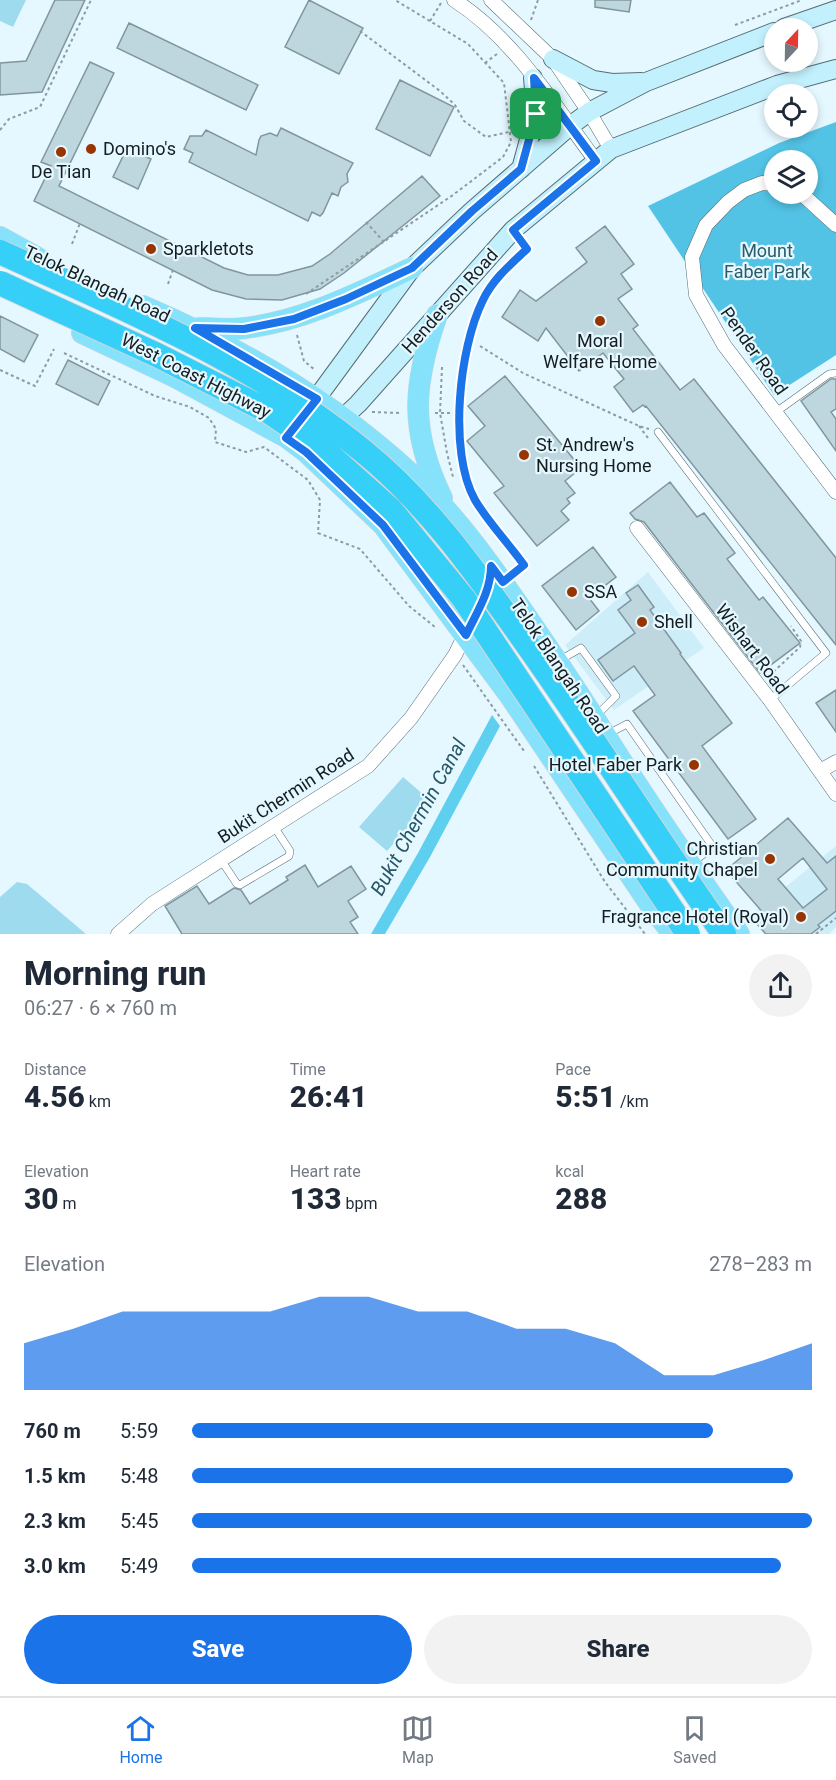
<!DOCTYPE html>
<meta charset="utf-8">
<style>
:root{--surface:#fff;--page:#f2f2f3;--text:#1f2937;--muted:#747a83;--line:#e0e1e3;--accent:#1a73e8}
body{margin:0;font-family:Roboto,sans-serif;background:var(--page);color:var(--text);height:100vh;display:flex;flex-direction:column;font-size:22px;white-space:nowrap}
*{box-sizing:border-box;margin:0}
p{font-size:20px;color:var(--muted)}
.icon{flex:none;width:33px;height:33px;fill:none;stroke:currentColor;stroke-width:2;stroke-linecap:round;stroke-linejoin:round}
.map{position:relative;height:934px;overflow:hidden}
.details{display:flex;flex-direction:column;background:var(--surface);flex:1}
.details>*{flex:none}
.needle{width:39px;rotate:22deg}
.controls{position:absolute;left:764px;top:18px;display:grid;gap:12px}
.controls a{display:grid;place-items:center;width:54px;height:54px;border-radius:50%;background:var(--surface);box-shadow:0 3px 9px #0003;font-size:30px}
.pin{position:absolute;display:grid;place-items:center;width:51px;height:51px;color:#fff;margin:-26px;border-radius:12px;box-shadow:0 3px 9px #0006}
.round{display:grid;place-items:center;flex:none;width:63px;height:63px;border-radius:32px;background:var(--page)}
.head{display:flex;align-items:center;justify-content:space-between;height:102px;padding:0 24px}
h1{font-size:33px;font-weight:800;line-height:45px}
.metrics{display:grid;grid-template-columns:repeat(3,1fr);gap:9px;height:102px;padding:6px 24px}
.metrics div{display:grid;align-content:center}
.metrics b{font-size:30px;font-weight:800}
.metrics small{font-size:16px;font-weight:400}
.metrics p{font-size:16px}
.chart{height:168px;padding:12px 24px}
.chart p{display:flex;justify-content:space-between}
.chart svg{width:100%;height:108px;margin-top:6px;fill:var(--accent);opacity:.7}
.primary-button{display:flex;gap:12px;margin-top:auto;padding:12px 24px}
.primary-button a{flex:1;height:69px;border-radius:36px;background:var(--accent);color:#fff;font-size:24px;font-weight:800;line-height:69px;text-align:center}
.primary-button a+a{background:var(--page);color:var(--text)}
ul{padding:0 24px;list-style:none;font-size:20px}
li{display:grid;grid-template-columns:96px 72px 1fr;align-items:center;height:45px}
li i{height:15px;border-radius:8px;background:var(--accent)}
.menu{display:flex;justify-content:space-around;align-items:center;height:84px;border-top:2px solid var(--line);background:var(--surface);font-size:16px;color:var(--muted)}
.menu a{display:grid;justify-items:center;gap:3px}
.menu .active{color:var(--accent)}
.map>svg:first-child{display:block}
.built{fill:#cdeef9}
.green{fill:#9edbef}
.forest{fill:#53c3e5;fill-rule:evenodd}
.water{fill:#5fcff0}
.building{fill:#bed6de;stroke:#80969e;stroke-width:1.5;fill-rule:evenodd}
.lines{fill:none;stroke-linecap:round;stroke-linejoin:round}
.lane-casing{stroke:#576d74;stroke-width:8}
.street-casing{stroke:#576d74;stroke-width:15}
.secondary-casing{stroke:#576d74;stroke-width:20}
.primary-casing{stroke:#d5d6d7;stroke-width:22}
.path{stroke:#8d9ca1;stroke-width:2;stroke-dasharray:3 3;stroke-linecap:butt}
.lane{stroke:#fff;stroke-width:7}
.street{stroke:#fff;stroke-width:14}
.secondary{stroke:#c2f1fd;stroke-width:18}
.primary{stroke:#86e2fb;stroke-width:21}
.highway-bridge-casing{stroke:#d5d6d7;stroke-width:26;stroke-linecap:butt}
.highway-bridge{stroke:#35cff8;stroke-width:24}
.route-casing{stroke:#fff;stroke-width:12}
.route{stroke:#1a73e8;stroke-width:8}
.poi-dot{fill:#983400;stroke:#e5f8ff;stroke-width:2}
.labels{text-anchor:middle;stroke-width:4.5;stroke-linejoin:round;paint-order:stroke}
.poi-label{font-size:18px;fill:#141d20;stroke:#e5f8ff;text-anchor:start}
.park-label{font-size:18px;fill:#2c5b6a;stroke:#e5f8ff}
.street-label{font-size:18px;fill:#141d20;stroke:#e5f8ff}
.water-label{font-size:20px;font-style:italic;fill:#275765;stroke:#e5f8ff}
</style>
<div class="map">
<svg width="836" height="934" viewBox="0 0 836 934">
<rect width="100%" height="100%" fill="#e5f8ff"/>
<path class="built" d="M 648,572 L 704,648 L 614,710 L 565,645 Z
M 836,846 L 836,927 L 829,934 L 764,934 L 751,915 Z"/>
<path class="green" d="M 0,0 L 26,0 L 13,27 L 0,21 Z
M 403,777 L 431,801 L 387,851 L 359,827 Z
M 17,882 L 27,884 L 86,934 L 0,934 L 0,897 Z"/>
<path class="forest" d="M 836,122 L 836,355 L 774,395 L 648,206 L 779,143 ZM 774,160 L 807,160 L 807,194 L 774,194 Z"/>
<path class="water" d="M 492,715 L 500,726 L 430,857 L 385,934 L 371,934 L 418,853 Z"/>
<path class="building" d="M 55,0 L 85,0 L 42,92 L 0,95 L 0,63 L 26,61 Z
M 309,0 L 363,28 L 339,74 L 285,47 Z
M 595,0 L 631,0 L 629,12 L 595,7 Z
M 129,23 L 258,85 L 246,110 L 117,48 Z
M 90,62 L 114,73 L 59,186 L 224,268 L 248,275 L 278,275 L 312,266 L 330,254 L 422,176 L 440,196 L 344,273 L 320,289 L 282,300 L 246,299 L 212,290 L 34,201 L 51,166 L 41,162 Z
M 400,80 L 454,107 L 430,156 L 376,129 Z
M 281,128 L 353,163 L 347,174 L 348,182 L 341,187 L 338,196 L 332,193 L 323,213 L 320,216 L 312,212 L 308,221 L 189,162 L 193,153 L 184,149 L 190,136 L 202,136 L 206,130 L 256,155 L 259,140 L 261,136 L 270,133 L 277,136 Z
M 127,148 L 151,159 L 138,189 L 113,177 Z
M 605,226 L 634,264 L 621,274 L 632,289 L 618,299 L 638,325 L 633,329 L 680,390 L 694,379 L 836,558 L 836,645 L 646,406 L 645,407 L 643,405 L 633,412 L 614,387 L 624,379 L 603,353 L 579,371 L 546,328 L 538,341 L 502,317 L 520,290 L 536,301 L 587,262 L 576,248 Z
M 0,316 L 38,335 L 24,362 L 0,349 Z
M 68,360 L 110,381 L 98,405 L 56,384 Z
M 505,376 L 581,468 L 565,481 L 575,493 L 567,499 L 570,503 L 561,511 L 569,520 L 537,546 L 494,493 L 504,486 L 467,441 L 485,426 L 468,406 Z
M 831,379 L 836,379 L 836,409 L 831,412 L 836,419 L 836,451 L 801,401 Z
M 670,482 L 697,517 L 704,513 L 735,553 L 727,559 L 759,600 L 763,597 L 800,643 L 760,673 L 644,522 L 635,519 L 630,513 Z
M 593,547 L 616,577 L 589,598 L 599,611 L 576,630 L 542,586 Z
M 638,585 L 654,607 L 650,610 L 681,653 L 680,654 L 732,723 L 702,746 L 756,819 L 728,839 L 633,711 L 655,695 L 634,666 L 613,681 L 598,660 L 635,633 L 618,610 L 631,600 L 626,593 Z
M 836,690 L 836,732 L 816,703 Z
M 788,818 L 827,863 L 836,856 L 836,911 L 818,925 L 820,927 L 811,934 L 766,934 L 756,923 L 765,915 L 726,870 ZM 803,858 L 827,889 L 803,908 L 778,879 Z
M 305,865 L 318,887 L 351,866 L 366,889 L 348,901 L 358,917 L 350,922 L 358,934 L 182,934 L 165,906 L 197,886 L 209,904 L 234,888 L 241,890 L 250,904 L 288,880 L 286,877 Z"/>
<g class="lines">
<defs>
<path id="lane" d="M 776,412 L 829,374 L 836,373
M 658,432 L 826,653 L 770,700
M 505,581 L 524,565 C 509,545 487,521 475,500 C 448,452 459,348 483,300 C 493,279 511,264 527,249 L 514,232
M 560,660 L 581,648 L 616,696 L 596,716
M 608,734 L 627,724 L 713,847 L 693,862
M 221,860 L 237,884 L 240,885 L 289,856 L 290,851 L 273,825"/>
<path id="street" d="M 454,0 C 514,38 554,105 596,161
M 491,0 L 553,59 L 589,112 L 611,149
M 774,184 L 762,183 L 744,190 L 728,202 L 706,225 L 692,257 L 696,295 L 724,345 L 836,492
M 802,194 L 836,225
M 637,528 L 770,700 L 836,794
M 820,771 L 836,762
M 118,934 L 152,904 L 368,766 L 411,718 L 455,655 L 489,585"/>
<path id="secondary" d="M 784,28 L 836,10
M 553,59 L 593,80 L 612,83 L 641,82
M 521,169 L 536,114 L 533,78
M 308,410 L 412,268 L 472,211 L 570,126 L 589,112 L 646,82 L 774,32
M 332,428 L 358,404 L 513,230 L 611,149 L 777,85 L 836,69"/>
<path id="primary" d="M 0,237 L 38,258
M 143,306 C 239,347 333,402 410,473 C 454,513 489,562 522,610 C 551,652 580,695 607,738 C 649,805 694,870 739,934
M 437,315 C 413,384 409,430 442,498
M 199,328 C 214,328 230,330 245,328 C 304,321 358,293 412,268
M 82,333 L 175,377 L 286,437 L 306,452 L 383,525 L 510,696 L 653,909 L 673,934"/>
</defs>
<use href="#lane" class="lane-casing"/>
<use href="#street" class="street-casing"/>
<use href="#secondary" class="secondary-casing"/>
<use href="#primary" class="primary-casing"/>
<path class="path" d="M 531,20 L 538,0
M 430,21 L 441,3
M 735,25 L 802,0
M 360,31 L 440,91 L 455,105 L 464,121 L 486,137 L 509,132 L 514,130
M 485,63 L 497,54
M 0,130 L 9,119 L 40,107 L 91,0
M 366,222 L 384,242
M 72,244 L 80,223
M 168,284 L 174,267
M 306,294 L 453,195 L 503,157 L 511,142 L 504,83 L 468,44 L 395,0
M 297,335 L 304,361 L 315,370
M 480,346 L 523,373 L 639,426 L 649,429
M 64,353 L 155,396 L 190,407 L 209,418 L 216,429 L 215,442 L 246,452 L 264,447 L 308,480 L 320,500 L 318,533 L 360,549 L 409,606 L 435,627
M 442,367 L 440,413 L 447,453 L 453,477
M 0,370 L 35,386 L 54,349
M 372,412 L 400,413
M 435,413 L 451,413
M 639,426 L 648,438
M 463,665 L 524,751
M 769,676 L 800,647 L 801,641 L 791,626
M 534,766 L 605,882 L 645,934
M 816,934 L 836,918"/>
<use href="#lane" class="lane"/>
<use href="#street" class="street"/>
<use href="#secondary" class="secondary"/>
<use href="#primary" class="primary"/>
<defs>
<path id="highway-bridge" d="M 0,252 C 125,309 256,363 363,451 C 425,501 473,568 519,633 C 590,732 654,835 724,934
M 0,283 L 157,355 L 268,411 L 317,444 L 391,510 L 464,599 L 688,934"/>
</defs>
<use href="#highway-bridge" class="highway-bridge-casing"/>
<use href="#highway-bridge" class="highway-bridge"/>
</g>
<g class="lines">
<defs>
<path id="route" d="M 534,78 L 596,161 L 513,230 L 527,249 C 511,264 493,279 483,300 C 459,348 448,452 475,500 C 488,522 509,544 524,565 L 503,582 L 491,566 C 491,591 477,612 466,635 L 383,525 L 306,452 L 286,438 L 317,399 L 195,328 L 244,329 L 294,319 L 346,299 L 412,268 L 472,211 L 521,169 L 536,114 Z"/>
</defs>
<use href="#route" class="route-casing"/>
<use href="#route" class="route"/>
</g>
<g class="poi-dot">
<circle cx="91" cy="149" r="6"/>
<circle cx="61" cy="152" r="6"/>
<circle cx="151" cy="249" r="6"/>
<circle cx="600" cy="321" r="6"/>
<circle cx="524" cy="455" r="6"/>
<circle cx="572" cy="592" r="6"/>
<circle cx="642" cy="622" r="6"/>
<circle cx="694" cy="765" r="6"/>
<circle cx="770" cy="859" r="6"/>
<circle cx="801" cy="917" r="6"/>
</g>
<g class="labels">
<g class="poi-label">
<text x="103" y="155">Domino's</text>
<text x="61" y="178" text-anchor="middle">De Tian</text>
<text x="163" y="255">Sparkletots</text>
<text x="600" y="347" text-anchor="middle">Moral<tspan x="600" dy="21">Welfare Home</tspan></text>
<text x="536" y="451">St. Andrew's<tspan x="536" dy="21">Nursing Home</tspan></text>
<text x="584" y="598">SSA</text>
<text x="654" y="628">Shell</text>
<text x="682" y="771" text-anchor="end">Hotel Faber Park</text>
<text x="758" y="855" text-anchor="end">Christian<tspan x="758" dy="21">Community Chapel</tspan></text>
<text x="789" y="923" text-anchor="end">Fragrance Hotel (Royal)</text>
</g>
<g class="park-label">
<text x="767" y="257">Mount<tspan x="767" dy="21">Faber Park</tspan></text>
</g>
<g class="street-label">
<text transform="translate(97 284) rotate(25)" y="6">Telok Blangah Road</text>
<text transform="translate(450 301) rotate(-48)" y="6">Henderson Road</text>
<text transform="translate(754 351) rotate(55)" y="6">Pender Road</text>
<text transform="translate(196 376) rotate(27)" y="6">West Coast Highway</text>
<text transform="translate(752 649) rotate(53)" y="6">Wishart Road</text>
<text transform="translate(559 666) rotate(56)" y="6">Telok Blangah Road</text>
<text transform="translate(286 796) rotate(-33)" y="6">Bukit Chermin Road</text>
</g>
<g class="water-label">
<text transform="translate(418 817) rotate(-61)" y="7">Bukit Chermin Canal</text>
</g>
</g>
</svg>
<div class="controls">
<a><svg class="needle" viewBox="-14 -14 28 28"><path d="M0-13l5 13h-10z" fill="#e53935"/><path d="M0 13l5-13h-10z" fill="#747a83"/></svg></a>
<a><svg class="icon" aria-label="locate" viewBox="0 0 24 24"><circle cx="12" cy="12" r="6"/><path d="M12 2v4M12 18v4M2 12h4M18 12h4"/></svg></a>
<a><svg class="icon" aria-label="layers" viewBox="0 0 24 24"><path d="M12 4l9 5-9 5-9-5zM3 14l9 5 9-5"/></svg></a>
</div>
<div class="pin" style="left:536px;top:114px;background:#1e9e55"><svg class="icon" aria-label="arrive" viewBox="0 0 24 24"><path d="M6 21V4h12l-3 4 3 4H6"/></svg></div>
</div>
<section class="details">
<div class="head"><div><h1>Morning run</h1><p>06:27 · 6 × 760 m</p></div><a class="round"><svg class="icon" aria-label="share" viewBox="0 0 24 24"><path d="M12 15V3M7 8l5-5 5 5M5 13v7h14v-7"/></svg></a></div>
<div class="metrics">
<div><p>Distance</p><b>4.56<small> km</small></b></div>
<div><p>Time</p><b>26:41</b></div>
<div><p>Pace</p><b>5:51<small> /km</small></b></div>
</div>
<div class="metrics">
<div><p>Elevation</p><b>30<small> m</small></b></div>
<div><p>Heart rate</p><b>133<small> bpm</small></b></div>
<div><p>kcal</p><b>288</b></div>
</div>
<div class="chart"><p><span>Elevation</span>278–283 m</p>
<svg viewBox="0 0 160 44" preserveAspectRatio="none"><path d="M0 44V25L10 19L20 12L30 12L40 12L50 12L60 6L70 6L80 12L90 12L100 19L110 19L120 25L130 38L140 38L150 32L160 25V44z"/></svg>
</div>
<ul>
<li><b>760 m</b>5:59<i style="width:84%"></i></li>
<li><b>1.5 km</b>5:48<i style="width:97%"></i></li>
<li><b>2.3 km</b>5:45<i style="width:100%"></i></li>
<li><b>3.0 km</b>5:49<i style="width:95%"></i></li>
</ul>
<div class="primary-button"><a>Save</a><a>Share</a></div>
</section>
<nav class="menu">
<a class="active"><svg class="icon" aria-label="home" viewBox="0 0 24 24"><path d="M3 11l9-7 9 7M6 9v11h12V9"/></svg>Home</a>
<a><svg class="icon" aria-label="map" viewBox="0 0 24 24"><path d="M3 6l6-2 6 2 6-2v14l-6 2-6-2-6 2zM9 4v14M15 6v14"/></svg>Map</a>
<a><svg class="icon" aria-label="saved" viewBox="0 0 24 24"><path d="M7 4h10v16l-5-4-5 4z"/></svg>Saved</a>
</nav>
